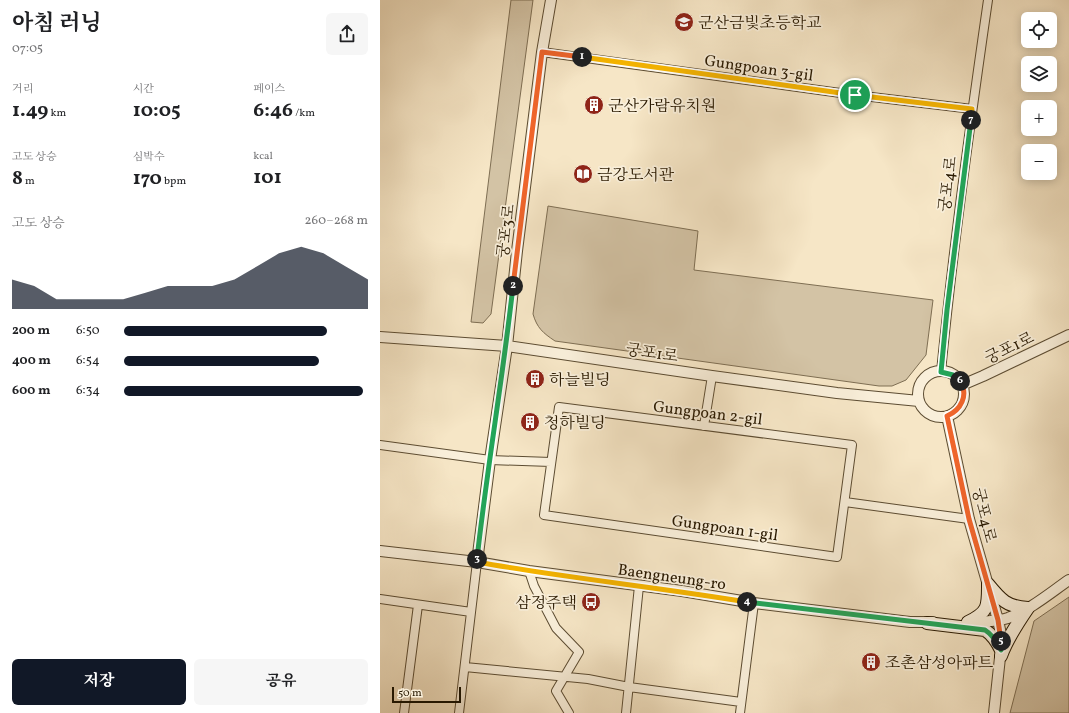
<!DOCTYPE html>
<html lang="ko">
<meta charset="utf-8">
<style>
:root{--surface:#fff;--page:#f6f6f6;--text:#202124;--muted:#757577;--accent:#111827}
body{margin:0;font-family:Vollkorn,"Noto Serif KR",serif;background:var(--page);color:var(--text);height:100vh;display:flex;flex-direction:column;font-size:15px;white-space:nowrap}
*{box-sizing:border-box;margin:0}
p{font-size:13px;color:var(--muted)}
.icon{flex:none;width:22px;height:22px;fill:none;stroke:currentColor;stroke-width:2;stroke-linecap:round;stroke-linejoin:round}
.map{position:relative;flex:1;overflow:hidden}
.sheet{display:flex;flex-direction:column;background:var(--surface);width:380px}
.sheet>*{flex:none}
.fabs{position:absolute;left:641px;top:12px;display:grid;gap:8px}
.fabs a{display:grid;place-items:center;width:36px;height:36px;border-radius:6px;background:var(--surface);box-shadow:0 2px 10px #0003;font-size:20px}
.scale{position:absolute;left:12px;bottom:10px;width:69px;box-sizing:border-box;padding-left:4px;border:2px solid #291901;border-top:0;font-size:11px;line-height:14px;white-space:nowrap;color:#291901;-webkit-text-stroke:3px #f9efda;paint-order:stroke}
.pin{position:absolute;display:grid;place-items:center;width:34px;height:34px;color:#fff;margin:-17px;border:2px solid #fff;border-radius:50%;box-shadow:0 1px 4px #0007}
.km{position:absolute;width:20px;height:20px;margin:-10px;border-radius:50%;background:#222;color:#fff;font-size:11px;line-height:20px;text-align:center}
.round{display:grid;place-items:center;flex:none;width:42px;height:42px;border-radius:6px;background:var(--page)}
.summary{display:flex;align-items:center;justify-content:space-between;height:68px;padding:0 12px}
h1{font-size:22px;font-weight:700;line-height:30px}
.stats{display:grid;grid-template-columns:repeat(3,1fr);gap:6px;height:68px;padding:4px 12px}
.stats div{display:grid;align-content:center}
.stats b{font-size:20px;font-weight:700}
.stats small{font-size:11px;font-weight:400}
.stats p{font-size:11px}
.chart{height:112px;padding:8px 12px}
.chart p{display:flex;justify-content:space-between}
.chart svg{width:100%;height:72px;margin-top:4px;fill:var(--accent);opacity:.7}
.primary-button{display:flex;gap:8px;margin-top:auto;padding:8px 12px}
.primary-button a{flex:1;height:46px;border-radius:6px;background:var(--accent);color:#fff;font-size:16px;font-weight:700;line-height:46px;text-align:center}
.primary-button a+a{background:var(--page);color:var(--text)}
ul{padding:0 12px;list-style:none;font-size:13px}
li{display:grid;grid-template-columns:64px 48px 1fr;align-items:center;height:30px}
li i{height:10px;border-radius:5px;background:var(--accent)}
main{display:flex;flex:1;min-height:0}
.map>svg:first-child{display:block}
.green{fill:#d3c3a5;stroke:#7e6e53}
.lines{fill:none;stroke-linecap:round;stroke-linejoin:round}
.minor-casing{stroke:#5c4c32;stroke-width:10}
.tertiary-casing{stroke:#5c4c32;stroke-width:12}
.secondary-casing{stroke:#291901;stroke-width:14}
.minor{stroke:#f9efda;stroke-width:8}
.tertiary{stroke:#f9efda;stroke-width:10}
.secondary{stroke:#f9efda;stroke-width:12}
.split-1-casing{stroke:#fff;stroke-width:8}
.split-2-casing{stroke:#fff;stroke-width:8}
.split-3-casing{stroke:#fff;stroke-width:8}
.split-4-casing{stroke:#fff;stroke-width:8}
.split-5-casing{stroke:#fff;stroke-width:8}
.split-6-casing{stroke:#fff;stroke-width:8}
.split-7-casing{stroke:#fff;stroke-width:8}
.split-8-casing{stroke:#fff;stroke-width:8}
.split-1{stroke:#f5b400;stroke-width:5}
.split-2{stroke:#f0652b;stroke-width:5}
.split-3{stroke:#22a559;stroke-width:5}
.split-4{stroke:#f5b400;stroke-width:5}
.split-5{stroke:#22a559;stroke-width:5}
.split-6{stroke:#f0652b;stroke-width:5}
.split-7{stroke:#22a559;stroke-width:5}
.split-8{stroke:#f5b400;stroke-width:5}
.labels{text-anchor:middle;stroke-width:3.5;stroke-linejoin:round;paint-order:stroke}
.poi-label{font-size:16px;fill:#291901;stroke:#f9efda;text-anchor:start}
.street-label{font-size:16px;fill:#291901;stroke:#f9efda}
</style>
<main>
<section class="sheet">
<div class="summary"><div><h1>아침 러닝</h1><p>07:05</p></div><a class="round"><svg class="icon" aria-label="share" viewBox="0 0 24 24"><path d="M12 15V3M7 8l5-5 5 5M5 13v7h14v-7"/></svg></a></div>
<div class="stats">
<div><p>거리</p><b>1.49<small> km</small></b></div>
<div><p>시간</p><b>10:05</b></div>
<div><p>페이스</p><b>6:46<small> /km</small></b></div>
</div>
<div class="stats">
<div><p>고도 상승</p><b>8<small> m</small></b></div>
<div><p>심박수</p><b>170<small> bpm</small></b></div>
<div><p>kcal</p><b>101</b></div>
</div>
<div class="chart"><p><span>고도 상승</span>260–268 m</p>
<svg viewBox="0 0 160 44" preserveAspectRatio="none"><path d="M0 44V26L10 30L20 38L30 38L40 38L50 38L60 34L70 30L80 30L90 30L100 26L110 18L120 10L130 6L140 10L150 18L160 26V44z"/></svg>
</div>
<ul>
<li><b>200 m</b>6:50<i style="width:83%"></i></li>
<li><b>400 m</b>6:54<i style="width:80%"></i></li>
<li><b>600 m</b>6:34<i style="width:98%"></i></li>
</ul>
<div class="primary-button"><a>저장</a><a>공유</a></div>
</section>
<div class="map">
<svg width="689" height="713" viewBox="0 0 689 713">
<rect width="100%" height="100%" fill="#f6e6c6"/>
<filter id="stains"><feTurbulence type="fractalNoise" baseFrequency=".005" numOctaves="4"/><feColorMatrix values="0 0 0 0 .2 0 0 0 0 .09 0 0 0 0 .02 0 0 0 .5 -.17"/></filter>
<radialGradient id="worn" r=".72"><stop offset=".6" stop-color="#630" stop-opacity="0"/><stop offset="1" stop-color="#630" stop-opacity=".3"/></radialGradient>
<path class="green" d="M 131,0 L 153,0 L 111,314 L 103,323 L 91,322 Z
M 168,206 L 318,231 L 314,270 L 553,300 L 546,355 L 526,380 L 512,386 L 499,386 L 175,341 C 163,333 157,328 153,314 Z
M 689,597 L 689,713 L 630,713 L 654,621 Z"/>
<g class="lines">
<defs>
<path id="minor" d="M 162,52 L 475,95 L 592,109
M 561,372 C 573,247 590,124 608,0
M 179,407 L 472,445 L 457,557 L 164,515 Z
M 324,426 L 332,376
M 0,445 L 110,460 L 171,462
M 465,502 L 589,519
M 149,571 L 154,586 L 176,628 L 199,652 L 176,691 L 189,713
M 0,599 L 91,612
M 85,667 L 208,679 L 249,687 L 361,702
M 24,713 L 38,605
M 79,713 L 97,562
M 246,713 L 259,586
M 360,713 L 374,603"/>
<path id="tertiary" d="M 0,337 L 127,346 L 332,376 L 457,393 L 539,401
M538 394a23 23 0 1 1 46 0a23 23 0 1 1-46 0Z
M 582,385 L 603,376 L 689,335
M 567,416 L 589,519 L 618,620 L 622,639 L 614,713
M 0,551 L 97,562 L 149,571 L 302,591 L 374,603 L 530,622 L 553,622
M 97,562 L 110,460 L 127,346 L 137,251 L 162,52 L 171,0
M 587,622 C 600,622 615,622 628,618 C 650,610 670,593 689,580"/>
<path id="secondary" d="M 608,584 C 621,600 627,607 648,608
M 588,622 C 609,612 608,606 608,584
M 547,623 L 605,630 C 613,635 617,642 621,650
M 621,656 C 627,639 637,624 648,608"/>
</defs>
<use href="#minor" class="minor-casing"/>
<use href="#tertiary" class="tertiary-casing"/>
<use href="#secondary" class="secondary-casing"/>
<use href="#minor" class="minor"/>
<use href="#tertiary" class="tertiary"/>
<use href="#secondary" class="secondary"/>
</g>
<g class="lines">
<defs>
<path id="split-1" d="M 202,57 L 475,95"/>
<path id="split-2" d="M 133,286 L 162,52 L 202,57"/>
<path id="split-3" d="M 97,559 C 107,468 123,377 133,286"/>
<path id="split-4" d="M 97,559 L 97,562 C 186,578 277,587 367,602"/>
<path id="split-5" d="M 367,602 L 605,630 C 613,635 617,642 621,650 L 621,641"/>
<path id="split-6" d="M 580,381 C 589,395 581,410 567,416 L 589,519 L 618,620 L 621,641"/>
<path id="split-7" d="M 580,381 L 573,375 L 561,372 L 567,310 L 591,120"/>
<path id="split-8" d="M 475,95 L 592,109 L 591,120"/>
</defs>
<use href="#split-1" class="split-1-casing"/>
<use href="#split-2" class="split-2-casing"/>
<use href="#split-3" class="split-3-casing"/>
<use href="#split-4" class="split-4-casing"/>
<use href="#split-5" class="split-5-casing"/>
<use href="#split-6" class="split-6-casing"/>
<use href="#split-7" class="split-7-casing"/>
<use href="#split-8" class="split-8-casing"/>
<use href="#split-1" class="split-1"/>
<use href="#split-2" class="split-2"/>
<use href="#split-3" class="split-3"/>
<use href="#split-4" class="split-4"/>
<use href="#split-5" class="split-5"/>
<use href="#split-6" class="split-6"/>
<use href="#split-7" class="split-7"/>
<use href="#split-8" class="split-8"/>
</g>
<defs>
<symbol id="school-disc" viewBox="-11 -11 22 22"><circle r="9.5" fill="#8f2418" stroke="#f9efda"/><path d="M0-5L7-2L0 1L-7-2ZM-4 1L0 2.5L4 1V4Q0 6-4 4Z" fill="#fff"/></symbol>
<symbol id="building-disc" viewBox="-11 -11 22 22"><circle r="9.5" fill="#8f2418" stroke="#f9efda"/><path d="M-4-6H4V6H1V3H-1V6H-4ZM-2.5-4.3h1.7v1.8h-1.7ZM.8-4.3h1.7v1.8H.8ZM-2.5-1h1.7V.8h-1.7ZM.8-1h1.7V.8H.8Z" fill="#fff"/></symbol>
<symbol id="library-disc" viewBox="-11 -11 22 22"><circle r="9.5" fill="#8f2418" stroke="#f9efda"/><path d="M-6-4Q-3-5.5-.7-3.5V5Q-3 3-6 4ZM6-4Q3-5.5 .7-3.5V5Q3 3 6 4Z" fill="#fff"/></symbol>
<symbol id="bus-disc" viewBox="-11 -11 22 22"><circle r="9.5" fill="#8f2418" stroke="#f9efda"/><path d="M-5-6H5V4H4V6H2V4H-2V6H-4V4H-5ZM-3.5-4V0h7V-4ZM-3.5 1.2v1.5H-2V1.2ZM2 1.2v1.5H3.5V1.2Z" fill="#fff"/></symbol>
</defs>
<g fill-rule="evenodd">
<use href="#school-disc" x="293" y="11" width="22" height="22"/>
<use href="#building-disc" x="203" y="94" width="22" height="22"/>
<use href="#library-disc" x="192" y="163" width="22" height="22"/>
<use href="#building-disc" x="144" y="368" width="22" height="22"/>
<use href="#building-disc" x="139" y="411" width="22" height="22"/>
<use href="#bus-disc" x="200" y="591" width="22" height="22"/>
<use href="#building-disc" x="480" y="651" width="22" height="22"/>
</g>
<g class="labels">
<g class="poi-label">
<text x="318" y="28">군산금빛초등학교</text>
<text x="228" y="111">군산가람유치원</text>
<text x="217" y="180">금강도서관</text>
<text x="169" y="385">하늘빌딩</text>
<text x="164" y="428">청하빌딩</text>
<text x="197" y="608" text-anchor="end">삼정주택</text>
<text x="505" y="668">조촌삼성아파트</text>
</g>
<g class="street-label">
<text transform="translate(379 67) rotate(8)" y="6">Gungpoan 3-gil</text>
<text transform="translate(567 184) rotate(-83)" y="6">궁포4로</text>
<text transform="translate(125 231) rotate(-83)" y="6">궁포3로</text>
<text transform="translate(629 347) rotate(-26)" y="6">궁포1로</text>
<text transform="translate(272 352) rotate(8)" y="6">궁포1로</text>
<text transform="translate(328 412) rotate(7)" y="6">Gungpoan 2-gil</text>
<text transform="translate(605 515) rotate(76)" y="6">궁포4로</text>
<text transform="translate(345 527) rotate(8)" y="6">Gungpoan 1-gil</text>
<text transform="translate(292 576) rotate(8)" y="6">Baengneung-ro</text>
</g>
</g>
<rect width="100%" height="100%" filter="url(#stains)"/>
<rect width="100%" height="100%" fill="url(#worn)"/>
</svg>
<div class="fabs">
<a><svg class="icon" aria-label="locate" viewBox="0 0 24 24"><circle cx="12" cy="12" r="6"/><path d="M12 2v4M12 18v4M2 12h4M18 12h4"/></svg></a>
<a><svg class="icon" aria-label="layers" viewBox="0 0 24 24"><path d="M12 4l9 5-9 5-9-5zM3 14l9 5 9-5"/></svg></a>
<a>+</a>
<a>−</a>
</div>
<div class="scale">50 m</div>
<div class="pin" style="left:475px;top:95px;background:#1e9e55"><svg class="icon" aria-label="arrive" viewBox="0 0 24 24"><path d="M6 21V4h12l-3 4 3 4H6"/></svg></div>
<b class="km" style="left:202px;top:57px">1</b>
<b class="km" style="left:133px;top:286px">2</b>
<b class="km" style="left:97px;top:559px">3</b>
<b class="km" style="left:367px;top:602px">4</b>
<b class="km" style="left:621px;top:641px">5</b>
<b class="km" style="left:580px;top:381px">6</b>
<b class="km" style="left:591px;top:120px">7</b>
</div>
</main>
